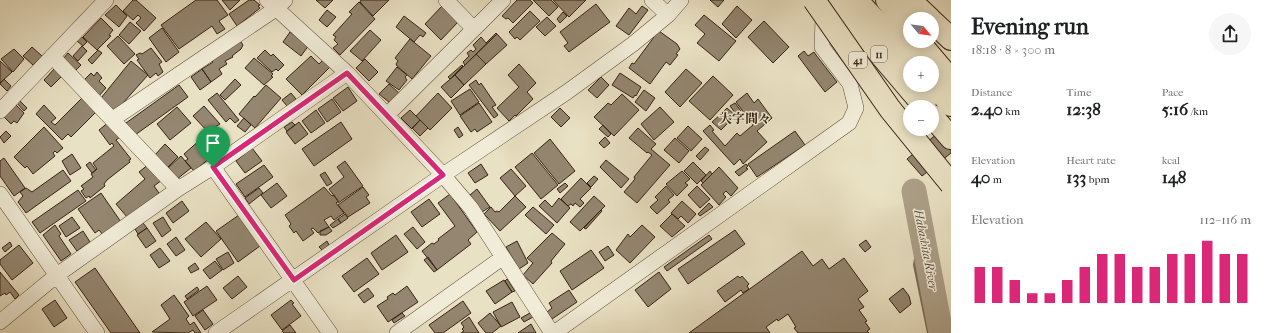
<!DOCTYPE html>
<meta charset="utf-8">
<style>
:root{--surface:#fff;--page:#f6f6f6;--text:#202124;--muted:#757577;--accent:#db2777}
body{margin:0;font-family:"IM FELL French Canon","Noto Serif JP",serif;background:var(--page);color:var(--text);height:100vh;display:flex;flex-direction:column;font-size:15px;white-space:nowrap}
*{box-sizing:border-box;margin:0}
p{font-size:13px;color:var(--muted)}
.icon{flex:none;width:22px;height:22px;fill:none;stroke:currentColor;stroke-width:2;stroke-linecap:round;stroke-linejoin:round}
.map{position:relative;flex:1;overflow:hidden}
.side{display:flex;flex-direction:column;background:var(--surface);width:320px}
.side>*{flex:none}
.needle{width:26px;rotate:119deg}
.controls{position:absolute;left:903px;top:12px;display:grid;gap:8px}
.controls a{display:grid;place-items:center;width:36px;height:36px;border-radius:50%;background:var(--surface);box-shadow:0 2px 10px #0003;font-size:20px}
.pin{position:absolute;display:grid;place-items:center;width:34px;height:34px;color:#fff;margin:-41px -17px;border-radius:50% 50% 50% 0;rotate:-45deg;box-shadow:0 0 4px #0007}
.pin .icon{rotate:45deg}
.round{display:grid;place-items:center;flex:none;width:42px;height:42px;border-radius:21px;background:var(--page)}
.summary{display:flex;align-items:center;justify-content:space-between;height:68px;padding:0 20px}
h1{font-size:22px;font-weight:800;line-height:30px}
.metrics{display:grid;grid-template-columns:repeat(3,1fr);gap:6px;height:68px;padding:4px 20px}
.metrics div{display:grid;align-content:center}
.metrics b{font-size:17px;font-weight:800}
.metrics small{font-size:11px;font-weight:400}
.metrics p{font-size:11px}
.chart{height:112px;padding:8px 20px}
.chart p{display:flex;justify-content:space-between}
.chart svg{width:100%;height:72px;margin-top:4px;stroke:var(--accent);stroke-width:6}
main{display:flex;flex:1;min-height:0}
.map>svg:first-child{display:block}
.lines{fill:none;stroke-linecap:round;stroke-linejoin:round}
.stream{stroke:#7d6e5a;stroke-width:4}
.river{stroke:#aca088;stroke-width:25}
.building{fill:#948670;stroke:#372316}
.minor-casing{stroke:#645241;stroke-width:16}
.trunk-casing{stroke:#372316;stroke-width:24}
.motorway-casing{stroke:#372316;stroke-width:24}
.minor{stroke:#f1ecd8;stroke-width:15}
.trunk{stroke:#e9e1c3;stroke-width:22}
.motorway{stroke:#e9e1c3;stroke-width:22}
.motorway-bridge-casing{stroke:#372316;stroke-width:24;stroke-linecap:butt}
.motorway-bridge{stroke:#e9e1c3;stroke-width:22}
.route-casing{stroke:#fff;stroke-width:8}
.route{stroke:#db2777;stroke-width:5}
.labels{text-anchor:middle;stroke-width:3;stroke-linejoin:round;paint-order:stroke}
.shield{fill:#f1ecd8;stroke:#6f5f50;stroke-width:1}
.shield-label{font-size:10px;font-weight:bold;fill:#372316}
.water-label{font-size:12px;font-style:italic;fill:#604f3e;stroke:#f1ecd8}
.quarter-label{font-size:13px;font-weight:bold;fill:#372316;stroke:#f1ecd8}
</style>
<main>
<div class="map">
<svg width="951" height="333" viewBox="0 0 951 333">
<rect width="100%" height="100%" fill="#e9e1c3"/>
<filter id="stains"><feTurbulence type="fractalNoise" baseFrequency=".005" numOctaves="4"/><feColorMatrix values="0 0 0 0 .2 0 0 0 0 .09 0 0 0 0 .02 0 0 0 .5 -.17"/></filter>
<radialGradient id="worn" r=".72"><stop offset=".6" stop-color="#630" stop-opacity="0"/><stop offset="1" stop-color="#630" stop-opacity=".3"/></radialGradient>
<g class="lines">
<path class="stream" d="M 921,227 L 915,265 L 929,333"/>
<path class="river" d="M 914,191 L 941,333"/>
</g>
<path class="building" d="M 133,0 L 136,0 L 156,18 L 144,31 L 136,23 L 141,18 L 138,15 L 133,20 L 123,11 Z
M 196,0 L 217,0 L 228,15 L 219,21 L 225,29 L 217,34 L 212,26 L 179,49 L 161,25 Z
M 222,0 L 240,0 L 230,10 Z
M 249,0 L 254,0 L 260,5 L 258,6 L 260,8 L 237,26 L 229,14 Z
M 316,0 L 333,0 L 325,8 Z
M 361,0 L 389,0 L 373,16 L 360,2 Z
M 517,0 L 530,0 L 533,3 L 513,23 L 508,18 L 506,19 L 502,16 Z
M 533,0 L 551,0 L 558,7 L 549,16 Z
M 553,0 L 586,0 L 569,17 Z
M 710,0 L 724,0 L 718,7 Z
M 359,2 L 375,19 L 340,55 L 333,48 L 338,44 L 334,40 L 336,37 L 333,35 L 352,14 L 349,12 Z
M 596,4 L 610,22 L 569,52 L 564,46 L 568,43 L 560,32 Z
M 116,5 L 127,16 L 119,27 L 105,15 Z
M 442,6 L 458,22 L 441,40 L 425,24 Z
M 642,6 L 648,10 L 629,35 L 616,26 L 629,8 L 636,14 Z
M 737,6 L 752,20 L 736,38 L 722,24 Z
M 327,10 L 336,17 L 327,27 L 319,20 Z
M 530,11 L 540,21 L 520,40 L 517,37 L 515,39 L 509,32 Z
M 563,12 L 567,16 L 560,23 L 557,19 Z
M 704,15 L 736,41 L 719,61 L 697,43 L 705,34 L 695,25 Z
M 404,16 L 426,33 L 423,37 L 420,35 L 414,42 L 396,27 Z
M 547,17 L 556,26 L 545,36 L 536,27 Z
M 101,18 L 113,30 L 109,35 L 111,36 L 97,50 L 83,37 Z
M 764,21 L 789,47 L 773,63 L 748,37 Z
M 130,22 L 141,31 L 129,44 L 119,35 Z
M 162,28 L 179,52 L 166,62 L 149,38 Z
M 370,30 L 381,40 L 362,61 L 350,51 Z
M 659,31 L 677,44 L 680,49 L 676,54 L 678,55 L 670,65 L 666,62 L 650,84 L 629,68 L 632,63 L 634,64 L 654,37 L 652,36 Z
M 290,32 L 309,45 L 301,56 L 283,42 Z
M 496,33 L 497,34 L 465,65 L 463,62 L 469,56 L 467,53 L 471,50 L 473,52 L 476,49 L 473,45 L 481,37 L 486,43 Z
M 497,34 L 507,45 L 486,64 L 476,54 Z
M 81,36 L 87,42 L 83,46 L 77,41 Z
M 118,36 L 135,54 L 124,64 L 107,46 Z
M 239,39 L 243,45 L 241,49 L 232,56 L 233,57 L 225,61 L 227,64 L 219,69 L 222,74 L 211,82 L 202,69 L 213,62 L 211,59 Z
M 410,39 L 431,56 L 412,79 L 397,66 L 396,64 L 398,61 L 395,58 Z
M 82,46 L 87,51 L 78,61 L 73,56 Z
M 32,47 L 42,56 L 33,65 L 23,56 Z
M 151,48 L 162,62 L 159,64 L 163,72 L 158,76 L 156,73 L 150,78 L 137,60 L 139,59 L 136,55 L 140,53 L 142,54 Z
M 14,49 L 24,59 L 13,72 L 1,59 Z
M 98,50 L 102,53 L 92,64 L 88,60 Z
M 265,50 L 271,56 L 273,54 L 284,65 L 278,71 L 276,69 L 272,72 L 257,58 Z
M 804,51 L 808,56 L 814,52 L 816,55 L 837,82 L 825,92 L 798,56 Z
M 68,53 L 81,65 L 75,71 L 63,59 Z
M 476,54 L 486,64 L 464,85 L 455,75 Z
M 311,56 L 319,64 L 323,60 L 330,67 L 302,95 L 286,79 Z
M 254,58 L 273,74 L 271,76 L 273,77 L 264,85 L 245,68 Z
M 365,59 L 378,72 L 369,81 L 356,68 Z
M 0,61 L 12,72 L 0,83 Z
M 131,61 L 148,75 L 115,112 L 101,98 Z
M 519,64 L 536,83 L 527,92 L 533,99 L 516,116 L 515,115 L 509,121 L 497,108 L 519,87 L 508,75 Z
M 462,65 L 463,66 L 450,79 L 448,77 Z
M 397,67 L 407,75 L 405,77 L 407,80 L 399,90 L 386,81 Z
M 55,68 L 62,76 L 51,87 L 44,80 Z
M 202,69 L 211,82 L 200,90 L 191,77 Z
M 686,69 L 702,83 L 680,107 L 665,92 Z
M 97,72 L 102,78 L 99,81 L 106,88 L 98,97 L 83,81 L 91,73 L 94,76 Z
M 620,73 L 641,87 L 636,96 L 635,95 L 633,98 L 612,85 Z
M 455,75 L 464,85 L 451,98 L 441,87 Z
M 713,76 L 733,95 L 710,120 L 689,101 Z
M 601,77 L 609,85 L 597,98 L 588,90 Z
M 4,79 L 11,86 L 7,91 L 0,84 Z
M 235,79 L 241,85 L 225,100 L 220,95 Z
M 476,80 L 479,85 L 481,83 L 496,105 L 492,107 L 498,115 L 494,118 L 469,85 Z
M 389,84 L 399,93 L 390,103 L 379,94 Z
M 179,85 L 188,97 L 135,135 L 126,123 Z
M 266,85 L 281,98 L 255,128 L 239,114 L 254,96 L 255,97 Z
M 348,87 L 357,101 L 343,111 L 333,98 Z
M 470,89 L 479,102 L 460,115 L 451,101 Z
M 644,90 L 655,98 L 646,111 L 635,102 Z
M 217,93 L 239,120 L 235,123 L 230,118 L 226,122 L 208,100 Z
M 291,93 L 296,99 L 287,106 L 282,100 Z
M 438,93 L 452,108 L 430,130 L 416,116 Z
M 747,93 L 754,103 L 758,99 L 772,118 L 757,131 L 767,142 L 743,164 L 740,159 L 734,165 L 703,131 L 710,125 L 714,130 L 712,131 L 725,146 L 737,133 L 740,136 L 753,125 L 736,102 Z
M 622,94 L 639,110 L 614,136 L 594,117 L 608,103 L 611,105 Z
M 83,97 L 97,111 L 71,137 L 68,134 L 62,140 L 36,114 L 44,105 L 56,118 L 51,122 L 55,125 Z
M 332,99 L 341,112 L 327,122 L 318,109 Z
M 19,100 L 27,108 L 24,111 L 16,102 Z
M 479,103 L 492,122 L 477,132 L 475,129 L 471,132 L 460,116 Z
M 735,103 L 741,111 L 736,114 L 730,106 Z
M 15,104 L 24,113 L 17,123 L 14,121 L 11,124 L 3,116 Z
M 204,106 L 220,124 L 212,129 L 214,132 L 211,135 L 193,116 Z
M 177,107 L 191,123 L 170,140 L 157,124 Z
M 660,107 L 674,122 L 654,140 L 641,124 Z
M 560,108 L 570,118 L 561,127 L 551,117 Z
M 727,108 L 735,115 L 730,120 L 722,113 Z
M 316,110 L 325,123 L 311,133 L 302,121 Z
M 410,110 L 420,120 L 412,129 L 401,118 Z
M 721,114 L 729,122 L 721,130 L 712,122 Z
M 244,118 L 251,125 L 245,132 L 237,126 Z
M 420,120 L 428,128 L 420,136 L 412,128 Z
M 109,122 L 120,137 L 116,140 L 131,159 L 129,160 L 130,162 L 107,180 L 104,184 L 105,186 L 90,198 L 89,196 L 86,198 L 81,191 L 84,189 L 81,186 L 93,177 L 91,174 L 97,169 L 93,163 L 114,146 L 112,143 L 110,145 L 99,130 Z
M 292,122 L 295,125 L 287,131 L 284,127 Z
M 299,122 L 308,134 L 295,144 L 286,132 Z
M 341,122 L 352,139 L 314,166 L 302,149 Z
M 951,122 L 951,153 L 922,176 L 907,159 Z
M 603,125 L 611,134 L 608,137 L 599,129 Z
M 688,126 L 702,139 L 691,151 L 677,138 Z
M 44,127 L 63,148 L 57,153 L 55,151 L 53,153 L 55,156 L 33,174 L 27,166 L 25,168 L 14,157 Z
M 458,127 L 463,135 L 459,138 L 454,130 Z
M 638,128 L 656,144 L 651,149 L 670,165 L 637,203 L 624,192 L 635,179 L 634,177 L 652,155 L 648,152 L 647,153 L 629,138 Z
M 6,131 L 11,136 L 4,143 L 0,137 Z
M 795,131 L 805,145 L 757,177 L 748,164 Z
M 208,133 L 221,149 L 194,171 L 185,161 L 188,159 L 184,154 Z
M 605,137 L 610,143 L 604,148 L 599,143 Z
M 675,138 L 689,151 L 679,163 L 664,150 Z
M 550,139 L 575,171 L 559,184 L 534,153 Z
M 165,144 L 178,157 L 167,168 L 154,156 Z
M 705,147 L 709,150 L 700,160 L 696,156 Z
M 252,148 L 262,161 L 245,173 L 236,161 Z
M 532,153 L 558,185 L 541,199 L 515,167 Z
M 72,154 L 81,168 L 70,175 L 62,161 Z
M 181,156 L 191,168 L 177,179 L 168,168 Z
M 4,158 L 25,188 L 14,196 L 0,176 L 0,161 Z
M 606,160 L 629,179 L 621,188 L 600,167 Z
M 345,161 L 363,186 L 338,203 L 338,201 L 329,189 L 344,177 L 337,167 Z
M 90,162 L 96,170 L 92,173 L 86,165 Z
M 693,162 L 706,175 L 697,184 L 684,171 Z
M 149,164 L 162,180 L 154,186 L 159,193 L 128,218 L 116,204 L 145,179 L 139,172 Z
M 481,164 L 488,175 L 475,183 L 468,173 Z
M 746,164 L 748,166 L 746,168 L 748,169 L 739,176 L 735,172 Z
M 264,165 L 273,177 L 245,197 L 236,184 Z
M 719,167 L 738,188 L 731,196 L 726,191 L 723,194 L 726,197 L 719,205 L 701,185 Z
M 511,169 L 526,186 L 515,196 L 500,178 Z
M 63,170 L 71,181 L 26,213 L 18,202 L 23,196 L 20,192 L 26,188 L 32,192 Z
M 682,171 L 690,179 L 685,183 L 688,185 L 677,196 L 666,184 Z
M 710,171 L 712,174 L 703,183 L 701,181 Z
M 325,172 L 332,183 L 327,186 L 320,175 Z
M 594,176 L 598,179 L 591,187 L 587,183 Z
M 581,178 L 591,188 L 580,199 L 584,203 L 580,207 L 575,203 L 573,206 L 571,204 L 568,206 L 561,199 Z
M 277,183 L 287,196 L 271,208 L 261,195 Z
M 565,183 L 568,186 L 560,193 L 557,189 Z
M 666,186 L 674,195 L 668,200 L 670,202 L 657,214 L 650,207 L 658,200 L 655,197 Z
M 697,186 L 710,199 L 700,208 L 688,195 Z
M 324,187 L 332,196 L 334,195 L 338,201 L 336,203 L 344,213 L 334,220 L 331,216 L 324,220 L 329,227 L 318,233 L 313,228 L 311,229 L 314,233 L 303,241 L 296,231 L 294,233 L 289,226 L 291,224 L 285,215 Z
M 363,187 L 369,195 L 366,197 L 370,203 L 348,217 L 338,205 Z
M 259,188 L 263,193 L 249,204 L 245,198 Z
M 477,189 L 490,207 L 482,212 L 470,195 Z
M 78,190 L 86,201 L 40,233 L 32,222 Z
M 101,193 L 121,222 L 103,235 L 99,230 L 95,233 L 78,209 Z
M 450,194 L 477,232 L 468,240 L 471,244 L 437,270 L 422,251 L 432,243 L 434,244 L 439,240 L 438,239 L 455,226 L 438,203 Z
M 515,196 L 526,207 L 500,231 L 484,214 L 491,207 L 495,212 L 497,211 L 499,212 Z
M 594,196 L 605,206 L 580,231 L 570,222 Z
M 559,198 L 570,208 L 557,223 L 539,206 L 545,200 L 552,207 Z
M 429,199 L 440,214 L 422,227 L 411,212 Z
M 182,201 L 189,211 L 173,223 L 166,213 Z
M 682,201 L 696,214 L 688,223 L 681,216 L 678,219 L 671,213 Z
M 709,203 L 713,207 L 700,216 L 698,214 Z
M 533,207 L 554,225 L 546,234 L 525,215 Z
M 601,210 L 602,211 L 586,229 L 584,228 Z
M 345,214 L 348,218 L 341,223 L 338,219 Z
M 672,214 L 685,226 L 672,237 L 660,226 Z
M 239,215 L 260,246 L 238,262 L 216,231 Z
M 72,217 L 80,228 L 66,237 L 59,226 Z
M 163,217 L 171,230 L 162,237 L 153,223 Z
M 338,219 L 341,223 L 333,228 L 330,225 Z
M 206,222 L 221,239 L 201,257 L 185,239 Z
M 143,223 L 147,228 L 138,234 L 135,229 Z
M 55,225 L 61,234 L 59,236 L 71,254 L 61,261 L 43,235 Z
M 642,225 L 655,237 L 630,263 L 616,250 L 628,234 L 630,237 Z
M 329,227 L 332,231 L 326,235 L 320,235 L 320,231 Z
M 413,227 L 425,242 L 417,249 L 404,234 Z
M 147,228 L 156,241 L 146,248 L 137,235 Z
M 735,230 L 745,244 L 688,284 L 678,269 Z
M 83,231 L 90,242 L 77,251 L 69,240 Z
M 552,233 L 565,244 L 551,261 L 552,263 L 533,284 L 523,275 L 533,263 L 527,258 Z
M 396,235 L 408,252 L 382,270 L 371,253 Z
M 709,235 L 712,239 L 667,271 L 664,267 Z
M 176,237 L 185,250 L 176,256 L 167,244 Z
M 866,240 L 871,247 L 865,252 L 859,245 Z
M 327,241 L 329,245 L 322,250 L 319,247 Z
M 517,241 L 528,263 L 519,269 L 506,247 Z
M 10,242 L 12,246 L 5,252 L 2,248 Z
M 19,245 L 33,263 L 12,280 L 0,264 L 0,260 Z
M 608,246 L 614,255 L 605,261 L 599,252 Z
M 160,248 L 170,261 L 159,268 L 150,255 Z
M 591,250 L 604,268 L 572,290 L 560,271 Z
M 802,251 L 813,266 L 822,259 L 829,269 L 844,258 L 868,291 L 858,299 L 864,307 L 859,310 L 867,321 L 865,322 L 870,329 L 867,331 L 869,333 L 798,333 L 794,328 L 796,327 L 788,314 L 778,321 L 777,319 L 766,327 L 770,333 L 689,333 Z
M 228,252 L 234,263 L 223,270 L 216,259 Z
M 428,257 L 437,270 L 434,272 L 424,260 Z
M 367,258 L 379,274 L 354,292 L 342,276 Z
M 215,261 L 222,270 L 210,279 L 203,270 Z
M 195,263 L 199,269 L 191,273 L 188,268 Z
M 95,268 L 140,333 L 111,333 L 75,282 Z
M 0,272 L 19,295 L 15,299 L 10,292 L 6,295 L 5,293 L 0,296 Z
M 659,272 L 671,289 L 648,307 L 635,290 Z
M 238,276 L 247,287 L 232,299 L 223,288 Z
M 738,276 L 740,278 L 742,276 L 749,284 L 747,286 L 749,289 L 743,293 L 741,290 L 725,302 L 717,291 Z
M 507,279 L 515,291 L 512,292 L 505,281 Z
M 504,280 L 512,292 L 495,304 L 486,291 Z
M 207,286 L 217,300 L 193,316 L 184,302 Z
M 407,286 L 418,302 L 388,322 L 377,306 L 388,299 L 387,297 L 393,293 L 395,295 Z
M 197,287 L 199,290 L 187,299 L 185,296 Z
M 368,288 L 374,296 L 364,303 L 358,295 Z
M 903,288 L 909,296 L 911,304 L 900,313 L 889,299 Z
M 569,290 L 577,302 L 552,319 L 547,312 L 552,308 L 549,303 Z
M 174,295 L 189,316 L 186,319 L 190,325 L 194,322 L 201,333 L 195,333 L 193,330 L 188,333 L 152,332 L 170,319 L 161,305 Z
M 55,300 L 67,318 L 54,327 L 42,309 Z
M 291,300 L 294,303 L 292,304 L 301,316 L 282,330 L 271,315 Z
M 463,301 L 471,313 L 443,333 L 435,333 L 429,325 Z
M 512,302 L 520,317 L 501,327 L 493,312 Z
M 203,310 L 213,324 L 205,330 L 195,316 Z
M 402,313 L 405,316 L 394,323 L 392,320 Z
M 490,313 L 501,326 L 492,333 L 486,333 L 478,323 Z
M 530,313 L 533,317 L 524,322 L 521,318 Z
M 469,317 L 479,333 L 461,333 L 464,331 L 462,329 L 464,327 L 461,323 Z
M 531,324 L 536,333 L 518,333 Z
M 290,325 L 296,333 L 284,333 L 282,331 Z"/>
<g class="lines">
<defs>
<path id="minor" d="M 267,0 L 347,73 L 443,175 L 471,208 L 552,333
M 652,0 L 668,15
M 474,29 L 503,0
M 52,56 L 178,189
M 0,111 L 106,0
M 387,115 L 474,29 L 446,0
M 113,119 L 277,8 L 285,0
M 213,167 L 330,333
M 0,194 L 97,333
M 0,322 L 57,275 L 178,189 L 213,167 L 347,73
M 216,333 L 443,175 L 567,92 L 633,44 L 668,15 L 681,0
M 397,333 L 502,258
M 554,333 L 849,123 L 856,108 L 850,84 L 822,47 L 823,20"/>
<path id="trunk" d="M 887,0 L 910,30
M 918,41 L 951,80"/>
<path id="motorway" d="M 834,0 L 925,107
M 856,0 L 916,63
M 910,0 L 930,19
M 932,21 L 951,39
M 932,82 L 951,105
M 932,116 L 951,138"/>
</defs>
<use href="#minor" class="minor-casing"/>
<use href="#trunk" class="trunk-casing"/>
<use href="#motorway" class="motorway-casing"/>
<use href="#minor" class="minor"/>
<use href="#trunk" class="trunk"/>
<use href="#motorway" class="motorway"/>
<defs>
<path id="motorway-bridge" d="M 814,0 L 890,109 L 951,184"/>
</defs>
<use href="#motorway-bridge" class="motorway-bridge-casing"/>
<use href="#motorway-bridge" class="motorway-bridge"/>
</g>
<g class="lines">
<defs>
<path id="route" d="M 347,73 L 443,175 L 294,280 L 213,167 Z"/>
</defs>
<use href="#route" class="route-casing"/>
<use href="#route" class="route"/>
</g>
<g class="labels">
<g class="shield">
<rect x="871" y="46" width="16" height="16" rx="3"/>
<rect x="849" y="52" width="18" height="16" rx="3"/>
</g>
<g class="shield-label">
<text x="879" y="58">11</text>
<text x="858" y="64">41</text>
</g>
<g class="water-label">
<text transform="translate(926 250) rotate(79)" y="4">Habashita River</text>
</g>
<g class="quarter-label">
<text x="745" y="123">大字間々</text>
</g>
</g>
<rect width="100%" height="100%" filter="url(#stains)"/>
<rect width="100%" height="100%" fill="url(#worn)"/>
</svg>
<div class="controls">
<a><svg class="needle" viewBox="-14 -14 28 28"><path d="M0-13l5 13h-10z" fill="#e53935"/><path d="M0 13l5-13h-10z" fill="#757577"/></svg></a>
<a>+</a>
<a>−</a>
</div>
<div class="pin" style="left:213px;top:167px;background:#1e9e55"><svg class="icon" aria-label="arrive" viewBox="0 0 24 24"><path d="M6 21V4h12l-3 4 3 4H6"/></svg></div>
</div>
<section class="side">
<div class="summary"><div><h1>Evening run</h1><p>18:18 · 8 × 300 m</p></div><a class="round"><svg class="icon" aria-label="share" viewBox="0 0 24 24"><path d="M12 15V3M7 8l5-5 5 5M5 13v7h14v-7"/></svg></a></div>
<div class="metrics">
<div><p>Distance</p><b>2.40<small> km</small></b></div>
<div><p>Time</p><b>12:38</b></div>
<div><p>Pace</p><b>5:16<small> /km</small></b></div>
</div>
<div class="metrics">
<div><p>Elevation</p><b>40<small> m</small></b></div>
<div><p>Heart rate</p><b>133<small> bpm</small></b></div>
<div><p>kcal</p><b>148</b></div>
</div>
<div class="chart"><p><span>Elevation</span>112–116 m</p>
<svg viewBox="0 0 160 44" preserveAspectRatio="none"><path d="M5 44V22M15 44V22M25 44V30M35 44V38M45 44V38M55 44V30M65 44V22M75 44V14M85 44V14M95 44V22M105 44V22M115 44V14M125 44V14M135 44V6M145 44V14M155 44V14"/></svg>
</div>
</section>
</main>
